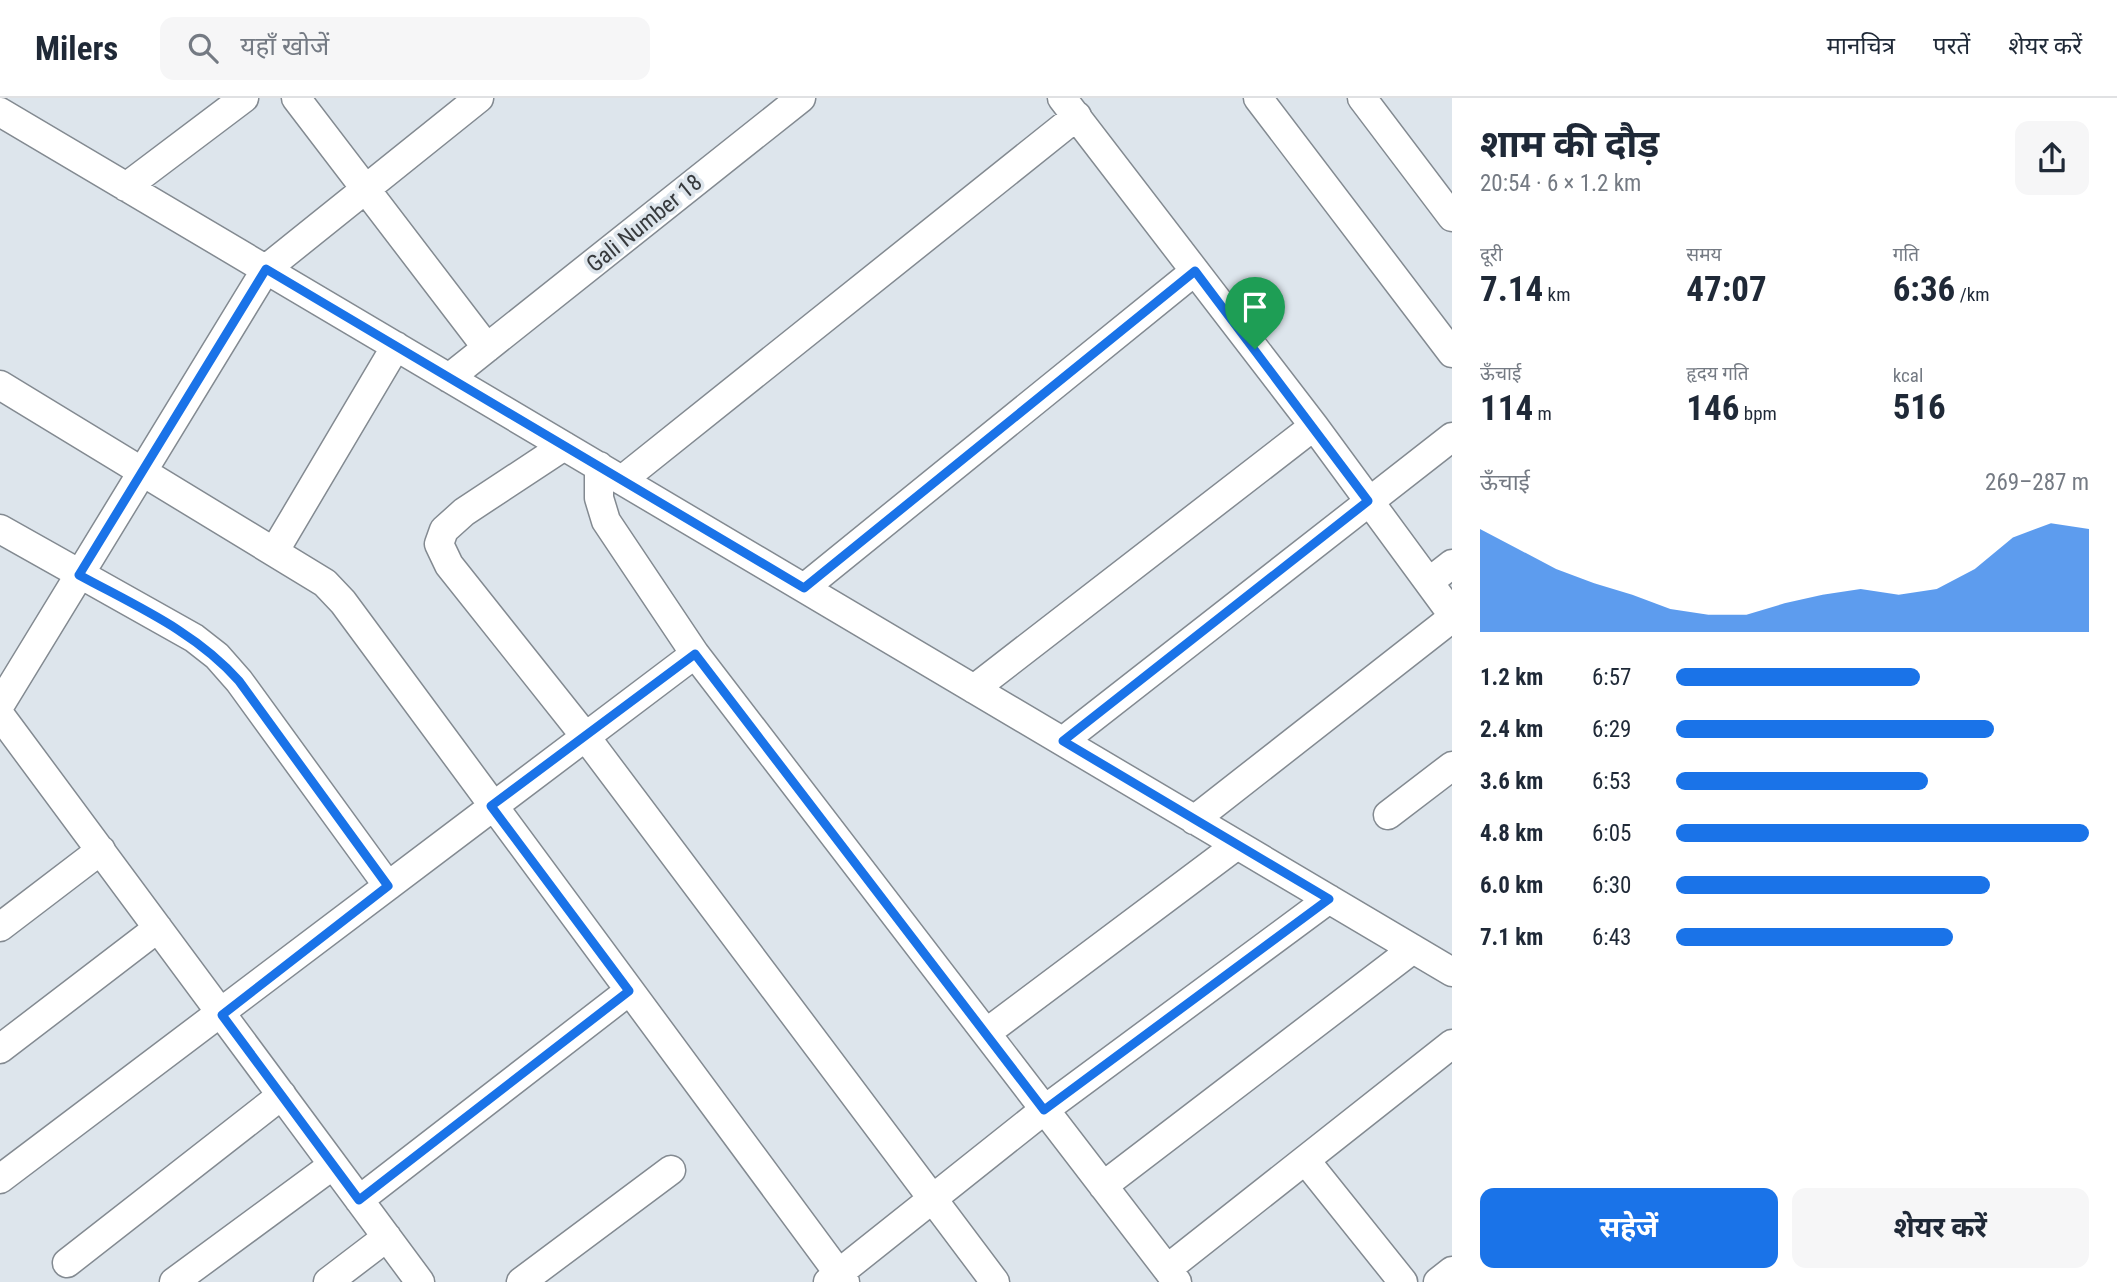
<!DOCTYPE html>
<html lang="hi">
<meta charset="utf-8">
<style>
:root{--surface:#fff;--page:#f6f6f7;--text:#1f2937;--muted:#747a83;--line:#e0e1e3;--accent:#1a73e8}
body{margin:0;font-family:"Roboto Condensed","Noto Sans Devanagari",sans-serif;background:var(--page);color:var(--text);height:100vh;display:flex;flex-direction:column;font-size:26px;white-space:nowrap}
*{box-sizing:border-box;margin:0}
p{font-size:23px;color:var(--muted)}
.icon{flex:none;width:38px;height:38px;fill:none;stroke:currentColor;stroke-width:2;stroke-linecap:round;stroke-linejoin:round}
.map{position:relative;flex:1;overflow:hidden}
.details{display:flex;flex-direction:column;background:var(--surface);width:665px}
.details>*{flex:none}
.pin{position:absolute;display:grid;place-items:center;width:60px;height:60px;color:#fff;margin:-72px -30px;border-radius:50% 50% 50% 0;rotate:-45deg;box-shadow:0 0 7px #0007}
.pin .icon{rotate:45deg}
.round{display:grid;place-items:center;flex:none;width:74px;height:74px;border-radius:14px;background:var(--page)}
.overview{display:flex;align-items:center;justify-content:space-between;height:119px;padding:0 28px}
h1{font-size:38px;font-weight:700;line-height:52px}
.figures{display:grid;grid-template-columns:repeat(3,1fr);gap:10px;height:119px;padding:7px 28px}
.figures div{display:grid;align-content:center}
.figures b{font-size:35px;font-weight:700}
.figures small{font-size:19px;font-weight:400}
.figures p{font-size:19px}
.chart{height:196px;padding:14px 28px}
.chart p{display:flex;justify-content:space-between}
.chart svg{width:100%;height:126px;margin-top:7px;fill:var(--accent);opacity:.7}
.action{display:flex;gap:14px;margin-top:auto;padding:14px 28px}
.action a{flex:1;height:80px;border-radius:14px;background:var(--accent);color:#fff;font-size:28px;font-weight:700;line-height:80px;text-align:center}
.action a+a{background:var(--page);color:var(--text)}
ul{padding:0 28px;list-style:none;font-size:23px}
li{display:grid;grid-template-columns:112px 84px 1fr;align-items:center;height:52px}
li i{height:18px;border-radius:9px;background:var(--accent)}
header{display:flex;align-items:center;gap:42px;box-sizing:border-box;height:98px;padding:0 35px;background:var(--surface);border-bottom:2px solid var(--line)}
header strong{font-size:33px}
nav{display:flex;gap:38px;margin-inline-start:auto;font-size:24px}
.search{width:490px;height:63px;background:var(--page);display:flex;align-items:center;gap:18px;box-sizing:border-box;padding:0 24px;border-radius:14px;color:var(--muted);font-size:26px}
main{display:flex;flex:1;min-height:0}
.map>svg:first-child{display:block}
.lines{fill:none;stroke-linecap:round;stroke-linejoin:round}
.minor-casing{stroke:#838a91;stroke-width:31}
.minor{stroke:#fff;stroke-width:28}
.route-casing{stroke:#fff;stroke-width:14}
.route{stroke:#1a73e8;stroke-width:9}
.labels{text-anchor:middle;stroke-width:7;stroke-linejoin:round;paint-order:stroke}
.street-label{font-size:23px;fill:#373a3d;stroke:#dde5ec}
</style>
<header>
<strong>Milers</strong>
<div class="search"><svg class="icon" aria-label="search" viewBox="0 0 24 24"><circle cx="10" cy="10" r="6"/><path d="M15 15l6 6"/></svg>यहाँ खोजें</div>
<nav><a>मानचित्र</a><a>परतें</a><a>शेयर करें</a></nav>
</header>
<main>
<div class="map">
<svg width="1452" height="1184" viewBox="0 0 1452 1184">
<rect width="100%" height="100%" fill="#dde5ec"/>
<g class="lines">
<defs>
<path id="minor" d="M 296,0 L 487,250
M 1062,0 L 1314,328 L 1452,516
M 1258,0 L 1452,255
M 1362,0 L 1452,119
M 0,14 L 1452,874
M 126,89 L 244,0
M 449,280 L 801,0
M 0,287 L 325,485 L 343,504 L 845,1184
M 564,348 L 464,414 L 444,432 L 439,446 L 449,467 L 585,638 L 995,1184
M 599,368 L 599,400 L 606,423 L 695,556 L 1177,1184
M 622,382 L 1077,18
M 0,431 L 194,540 L 217,558 L 239,583 L 388,788
M 274,454 L 396,248
M 1429,484 L 1452,466
M 804,490 L 1195,173
M 974,591 L 1314,328
M 0,607 L 266,171 L 479,0
M 0,617 L 420,1184
M 1063,643 L 1452,339
M 1388,717 L 1452,668
M 1194,722 L 1452,520
M 0,829 L 101,752
M 986,935 L 1237,747
M 0,951 L 158,830
M 1306,1063 L 1403,1184
M 0,1081 L 695,556
M 1103,1088 L 1413,851
M 359,1102 L 629,893
M 67,1165 L 282,997
M 1167,1171 L 1452,946
M 174,1184 L 333,1067
M 328,1184 L 387,1139
M 521,1184 L 671,1072
M 828,1184 L 1044,1012 L 1329,801
M 1438,1184 L 1452,1173"/>
</defs>
<use href="#minor" class="minor-casing"/>
<use href="#minor" class="minor"/>
</g>
<g class="lines">
<defs>
<path id="route" d="M 266,171 L 804,490 L 1195,173 L 1368,403 L 1063,643 L 1329,801 L 1044,1012 L 695,556 L 491,708 L 629,893 L 359,1102 L 222,917 L 388,788 L 239,583 C 196,534 136,508 79,477 Z"/>
</defs>
<use href="#route" class="route-casing"/>
<use href="#route" class="route"/>
</g>
<g class="labels">
<g class="street-label">
<text transform="translate(644 125) rotate(-39)" y="8">Gali Number 18</text>
</g>
</g>
</svg>
<div class="pin" style="left:1255px;top:251px;background:#1e9e55"><svg class="icon" aria-label="arrive" viewBox="0 0 24 24"><path d="M6 21V4h12l-3 4 3 4H6"/></svg></div>
</div>
<section class="details">
<div class="overview"><div><h1>शाम की दौड़</h1><p>20:54 · 6 × 1.2 km</p></div><a class="round"><svg class="icon" aria-label="share" viewBox="0 0 24 24"><path d="M12 15V3M7 8l5-5 5 5M5 13v7h14v-7"/></svg></a></div>
<div class="figures">
<div><p>दूरी</p><b>7.14<small> km</small></b></div>
<div><p>समय</p><b>47:07</b></div>
<div><p>गति</p><b>6:36<small> /km</small></b></div>
</div>
<div class="figures">
<div><p>ऊँचाई</p><b>114<small> m</small></b></div>
<div><p>हृदय गति</p><b>146<small> bpm</small></b></div>
<div><p>kcal</p><b>516</b></div>
</div>
<div class="chart"><p><span>ऊँचाई</span>269–287 m</p>
<svg viewBox="0 0 160 44" preserveAspectRatio="none"><path d="M0 44V8L10 15L20 22L30 27L40 31L50 36L60 38L70 38L80 34L90 31L100 29L110 31L120 29L130 22L140 11L150 6L160 8V44z"/></svg>
</div>
<ul>
<li><b>1.2 km</b>6:57<i style="width:59%"></i></li>
<li><b>2.4 km</b>6:29<i style="width:77%"></i></li>
<li><b>3.6 km</b>6:53<i style="width:61%"></i></li>
<li><b>4.8 km</b>6:05<i style="width:100%"></i></li>
<li><b>6.0 km</b>6:30<i style="width:76%"></i></li>
<li><b>7.1 km</b>6:43<i style="width:67%"></i></li>
</ul>
<div class="action"><a>सहेजें</a><a>शेयर करें</a></div>
</section>
</main>
